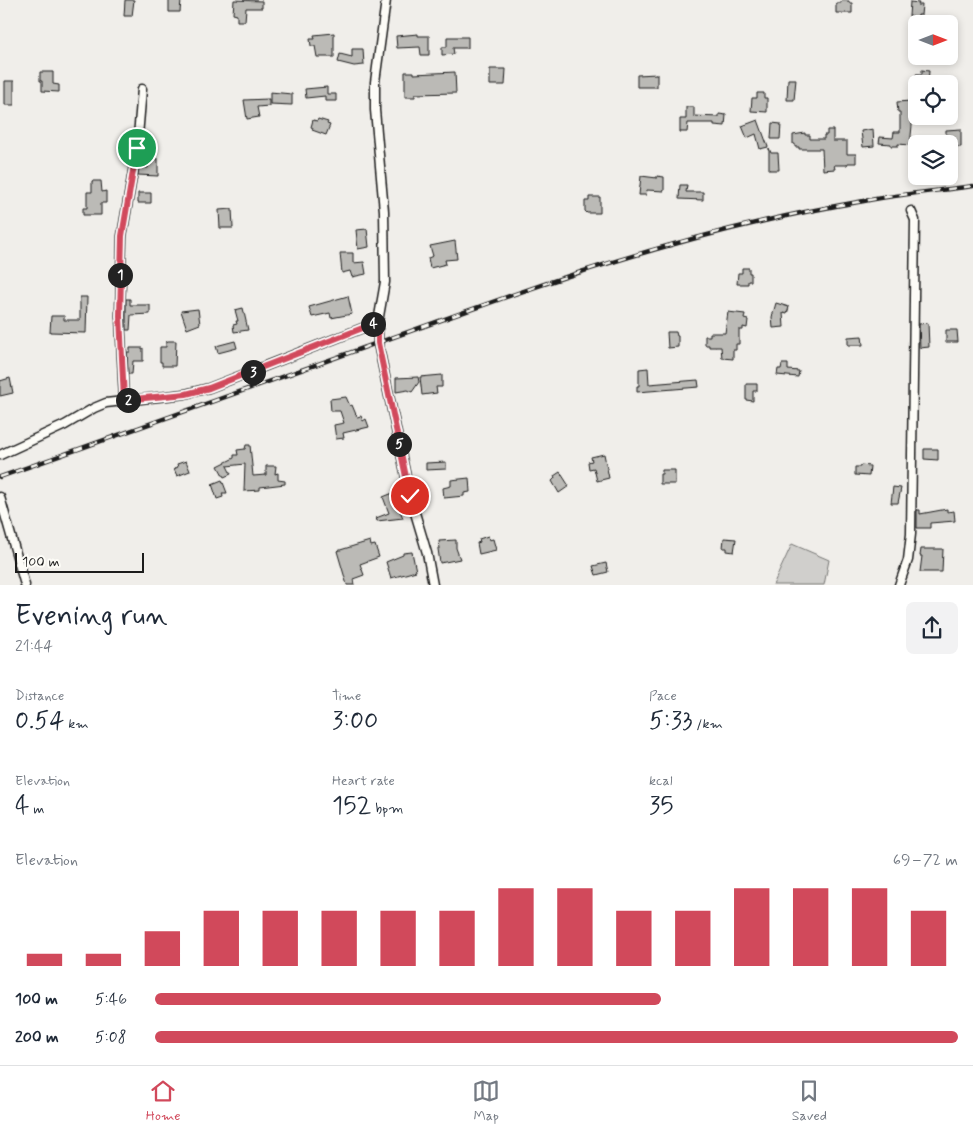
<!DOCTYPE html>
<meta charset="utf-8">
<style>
:root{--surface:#fff;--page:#f2f2f3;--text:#1f2937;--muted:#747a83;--line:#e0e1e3;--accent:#d1495b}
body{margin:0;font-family:Mynerve,sans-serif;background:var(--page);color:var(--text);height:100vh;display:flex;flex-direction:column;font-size:19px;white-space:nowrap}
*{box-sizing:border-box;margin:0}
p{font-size:16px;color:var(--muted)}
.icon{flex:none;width:28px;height:28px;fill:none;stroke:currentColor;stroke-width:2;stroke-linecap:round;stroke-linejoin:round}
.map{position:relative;height:585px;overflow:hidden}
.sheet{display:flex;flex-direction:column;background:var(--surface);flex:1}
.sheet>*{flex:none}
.needle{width:32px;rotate:90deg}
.fabs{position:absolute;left:908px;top:15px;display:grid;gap:10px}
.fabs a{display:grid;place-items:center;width:50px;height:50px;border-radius:8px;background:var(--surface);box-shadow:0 2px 8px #0003;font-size:25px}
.scale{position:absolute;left:15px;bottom:12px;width:129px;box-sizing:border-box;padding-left:5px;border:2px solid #1c1c1c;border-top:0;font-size:14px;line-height:18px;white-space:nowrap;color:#1c1c1c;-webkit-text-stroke:4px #fdfcf7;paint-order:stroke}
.pin{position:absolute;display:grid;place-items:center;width:42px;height:42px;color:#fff;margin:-21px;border:2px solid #fff;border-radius:50%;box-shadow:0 1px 5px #0007}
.km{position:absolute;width:25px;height:25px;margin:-12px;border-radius:50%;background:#222;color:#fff;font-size:14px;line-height:25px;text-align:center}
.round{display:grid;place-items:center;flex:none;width:52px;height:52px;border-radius:8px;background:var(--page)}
.head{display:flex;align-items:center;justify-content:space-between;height:85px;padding:0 15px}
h1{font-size:28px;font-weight:600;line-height:38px}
.metrics{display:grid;grid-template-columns:repeat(3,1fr);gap:8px;height:85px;padding:5px 15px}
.metrics div{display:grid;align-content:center}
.metrics b{font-size:25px;font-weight:600}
.metrics small{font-size:14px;font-weight:400}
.metrics p{font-size:14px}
.chart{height:140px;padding:10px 15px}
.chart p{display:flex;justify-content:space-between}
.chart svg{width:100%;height:90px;margin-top:5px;stroke:var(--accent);stroke-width:6}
ul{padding:0 15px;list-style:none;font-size:16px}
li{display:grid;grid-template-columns:80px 60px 1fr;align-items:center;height:38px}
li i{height:12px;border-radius:6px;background:var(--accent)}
.menu{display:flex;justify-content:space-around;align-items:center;height:70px;border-top:1px solid var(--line);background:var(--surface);font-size:14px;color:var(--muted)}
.menu a{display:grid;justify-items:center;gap:2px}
.menu .on{color:var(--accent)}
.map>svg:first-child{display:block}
.green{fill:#d0cfcc;stroke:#767674}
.building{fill:#bbbab6;stroke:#1c1c1c}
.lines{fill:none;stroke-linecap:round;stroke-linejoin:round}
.minor-casing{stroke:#1c1c1c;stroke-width:11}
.minor{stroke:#fdfcf7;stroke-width:8}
.rail-casing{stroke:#1c1c1c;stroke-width:4.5}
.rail{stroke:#fdfcf7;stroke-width:2.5;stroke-dasharray:8;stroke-linecap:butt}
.route-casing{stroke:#fff;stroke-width:10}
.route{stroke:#d1495b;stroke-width:6}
</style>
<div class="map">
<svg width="973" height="585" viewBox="0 0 973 585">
<rect width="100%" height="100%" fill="#f0eeea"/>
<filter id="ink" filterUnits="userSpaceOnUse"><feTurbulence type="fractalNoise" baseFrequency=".02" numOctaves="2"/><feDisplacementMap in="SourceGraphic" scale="10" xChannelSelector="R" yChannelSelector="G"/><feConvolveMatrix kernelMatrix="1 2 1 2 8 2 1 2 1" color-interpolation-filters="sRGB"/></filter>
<g filter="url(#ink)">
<path class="green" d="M 792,544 L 829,560 L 824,585 L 773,585 Z"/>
<path class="building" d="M 125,0 L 134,0 L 132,16 L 124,16 Z
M 169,0 L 181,0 L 180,12 L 169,12 Z
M 234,0 L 262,1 L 262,8 L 246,8 L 245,21 L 237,21 L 237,15 L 233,14 Z
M 841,1 L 849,1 L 849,3 L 852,3 L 852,13 L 836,13 L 836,3 L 841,3 Z
M 910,2 L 919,3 L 918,5 L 922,5 L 921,15 L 918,15 L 918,17 L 909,16 Z
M 334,33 L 334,57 L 317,57 L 315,46 L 311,46 L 310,39 L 315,39 L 314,35 Z
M 418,34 L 418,36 L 429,36 L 429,55 L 421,55 L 420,47 L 397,48 L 396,36 Z
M 447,37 L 468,37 L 468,48 L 453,48 L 454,54 L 442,55 L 442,47 L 447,47 Z
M 352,49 L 363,49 L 364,65 L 354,66 L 338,62 L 340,54 L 352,57 Z
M 490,69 L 506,69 L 505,85 L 490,85 Z
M 922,70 L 929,71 L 928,84 L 916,84 L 916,74 L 922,74 Z
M 40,72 L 53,72 L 53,84 L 59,85 L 59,92 L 42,91 L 42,81 L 40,81 Z
M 405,72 L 414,72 L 414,74 L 455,72 L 456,93 L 415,94 L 415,97 L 405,97 Z
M 657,74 L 657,87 L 637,87 L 637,75 Z
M 788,79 L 796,79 L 794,100 L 787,100 Z
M 5,81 L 14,81 L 14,105 L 5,105 Z
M 327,87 L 327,94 L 336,94 L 336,101 L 325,101 L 325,96 L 306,98 L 305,89 Z
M 270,92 L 292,94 L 292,105 L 270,104 Z
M 757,93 L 764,93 L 764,98 L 767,98 L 767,112 L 751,111 L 752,98 L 757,98 Z
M 269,99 L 269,106 L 257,107 L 259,117 L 247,119 L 244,100 Z
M 911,101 L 912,126 L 910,145 L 898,144 L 898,146 L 891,146 L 891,144 L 879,143 L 880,137 L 893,138 L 894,132 L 900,132 L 900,112 L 898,112 L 897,102 Z
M 686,107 L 694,107 L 694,116 L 719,117 L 719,114 L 726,115 L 725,126 L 714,125 L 714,123 L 688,123 L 687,132 L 680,132 L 680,119 L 686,119 Z
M 318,119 L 328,122 L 327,124 L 330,125 L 326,135 L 312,130 L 313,128 L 311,127 L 313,120 L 317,121 Z
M 758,120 L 768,147 L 760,149 L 756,134 L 747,138 L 742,126 Z
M 772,123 L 781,124 L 780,139 L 771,139 Z
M 873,129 L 874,146 L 863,147 L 861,131 Z
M 961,129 L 961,147 L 949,147 L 949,144 L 946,144 L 946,130 Z
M 827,130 L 833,130 L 833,141 L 847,141 L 847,154 L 856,154 L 856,163 L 848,163 L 847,165 L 834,165 L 835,169 L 823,170 L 822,149 L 799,149 L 799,147 L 795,147 L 795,144 L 793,144 L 793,135 L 805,133 L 805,135 L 810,135 L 810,139 L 824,139 L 824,135 L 827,135 Z
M 769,148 L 771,153 L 778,153 L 779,170 L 769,170 Z
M 148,159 L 158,159 L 158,176 L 138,175 L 139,167 L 148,168 Z
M 641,176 L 657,178 L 657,176 L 664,177 L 664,191 L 647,190 L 646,195 L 639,195 Z
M 92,181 L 101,181 L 102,192 L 106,191 L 106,203 L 101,203 L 101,215 L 83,215 L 83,208 L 87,208 L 87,192 L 92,192 Z
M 680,185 L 687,185 L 686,192 L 703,192 L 703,200 L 679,199 Z
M 138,193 L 151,193 L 151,203 L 138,203 Z
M 589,197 L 600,197 L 600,213 L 587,213 L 585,211 L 585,201 L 589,201 Z
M 232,209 L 233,228 L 220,228 L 219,210 Z
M 367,229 L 369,247 L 358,249 L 356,230 Z
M 455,241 L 457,259 L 445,260 L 446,264 L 430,268 L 428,258 L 433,256 L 430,246 Z
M 340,253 L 353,253 L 353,263 L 364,262 L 366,274 L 352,277 L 350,271 L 342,273 Z
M 742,268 L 749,268 L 749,273 L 751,273 L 751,281 L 748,281 L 748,284 L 737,284 L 738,273 L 742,273 Z
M 348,296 L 352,314 L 331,318 L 330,313 L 312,317 L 309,307 Z
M 80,297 L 87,297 L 86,333 L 50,332 L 51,316 L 64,316 L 64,320 L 80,320 Z
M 126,299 L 130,299 L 130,305 L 150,305 L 150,314 L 131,315 L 130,330 L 126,330 Z
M 776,303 L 789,307 L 787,314 L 783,313 L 784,327 L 773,328 L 772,317 Z
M 243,308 L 248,330 L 234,332 L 233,325 L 237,324 L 236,321 L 238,321 L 235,310 Z
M 198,309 L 200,324 L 187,329 L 181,311 Z
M 728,312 L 745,314 L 744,319 L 748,320 L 747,328 L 743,327 L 743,330 L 739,330 L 739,344 L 736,344 L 736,350 L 733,350 L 733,359 L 722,358 L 721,347 L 709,347 L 709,345 L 705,345 L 705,336 L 710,336 L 710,333 L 725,333 Z
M 928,323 L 929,347 L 920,348 L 919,324 Z
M 946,330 L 957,330 L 958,342 L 946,342 Z
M 667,332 L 676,332 L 677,336 L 678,336 L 678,347 L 668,348 Z
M 862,336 L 863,345 L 848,345 L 848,337 Z
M 168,341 L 176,341 L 175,366 L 162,366 L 162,362 L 160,362 L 160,347 L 166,347 L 166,342 Z
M 235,341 L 237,348 L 218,353 L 216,346 Z
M 130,348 L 143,348 L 143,361 L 133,361 L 132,374 L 128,374 L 127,352 L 130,352 Z
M 782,364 L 788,364 L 788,370 L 799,371 L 798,377 L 777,375 L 778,369 L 781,369 Z
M 648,368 L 649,384 L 698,380 L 699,387 L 637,392 L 637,386 L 639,386 L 639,369 Z
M 442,375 L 442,387 L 436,387 L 437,393 L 422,395 L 420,377 Z
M 418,377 L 419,382 L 412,392 L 408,390 L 396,392 L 396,378 Z
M 10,378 L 13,393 L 0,396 L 0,381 Z
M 746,384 L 757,384 L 757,391 L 753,391 L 753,401 L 746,400 Z
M 346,397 L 350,406 L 352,405 L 357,417 L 361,416 L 363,421 L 366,419 L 369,427 L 343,433 L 344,438 L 336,439 L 334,425 L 344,423 L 340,411 L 331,411 L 330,399 Z
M 246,445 L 250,445 L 253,476 L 266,475 L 266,466 L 276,466 L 275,474 L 278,473 L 278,480 L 285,481 L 285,484 L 260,487 L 260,490 L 244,491 L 245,464 L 227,466 L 231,474 L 224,477 L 218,466 L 234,458 L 234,455 L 238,455 L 237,450 L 245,449 Z
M 924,449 L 938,449 L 938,460 L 924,459 Z
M 604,454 L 609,478 L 597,481 L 594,468 L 589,469 L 588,462 L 592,461 L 591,457 Z
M 186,461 L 190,471 L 177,476 L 174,469 L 178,467 L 177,464 Z
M 446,462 L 446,469 L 426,470 L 426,463 Z
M 861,465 L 870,466 L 869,476 L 855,475 L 855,467 L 860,467 Z
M 662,470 L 675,470 L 675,484 L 660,484 L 660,474 L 662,474 Z
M 560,472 L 569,486 L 559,493 L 552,481 L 555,478 L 554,476 Z
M 469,478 L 470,492 L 464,493 L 464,496 L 444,498 L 443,488 L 451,486 L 451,480 Z
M 222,480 L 227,493 L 222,493 L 223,497 L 217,499 L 212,484 Z
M 893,487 L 901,488 L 898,503 L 891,503 Z
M 393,493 L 403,518 L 377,521 L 376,518 L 389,513 L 383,497 Z
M 947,509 L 947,512 L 954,511 L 955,521 L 930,523 L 930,528 L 917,528 L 917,510 L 920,510 L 920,514 Z
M 488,536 L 489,540 L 493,539 L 496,550 L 479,554 L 477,543 L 480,542 L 479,539 Z
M 724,538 L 736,539 L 734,552 L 727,551 L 727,548 L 723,548 Z
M 456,540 L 456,548 L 460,559 L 440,563 L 438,549 L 440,549 L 439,541 Z
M 370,541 L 371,546 L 375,545 L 379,557 L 360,564 L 364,575 L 353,579 L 354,585 L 347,585 L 337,551 Z
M 921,549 L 943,549 L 942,572 L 920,572 L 922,556 L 920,556 Z
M 412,552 L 416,571 L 391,578 L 386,562 L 403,555 L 403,553 Z
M 606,563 L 608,572 L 596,575 L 593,566 Z"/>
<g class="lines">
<defs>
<path id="minor" d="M 386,0 L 375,82 L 375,110 L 384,211 L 385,282 L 378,322 L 378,343 L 410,496 L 427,553 L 433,585
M 124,400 L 120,316 L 122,236 L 137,148 L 142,89
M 0,455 L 65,425 L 94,408 L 106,403 L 185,394 L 209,388 L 378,322
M 0,497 L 25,585
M 899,585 L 908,560 L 911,534 L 915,220 L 911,211"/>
</defs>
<use href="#minor" class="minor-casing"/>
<use href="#minor" class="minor"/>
<defs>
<path id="rail" d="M 0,477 L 512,295 C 627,255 744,221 864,201 C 900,194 937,191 973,186"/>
</defs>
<use href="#rail" class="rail-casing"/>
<use href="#rail" class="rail"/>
</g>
</g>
<g class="lines" filter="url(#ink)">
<defs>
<path id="route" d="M 137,148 L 122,236 L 120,316 L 124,400 L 186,394 L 209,388 L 378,322 L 378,343 L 410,496"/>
</defs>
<use href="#route" class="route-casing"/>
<use href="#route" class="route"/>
</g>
</svg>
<div class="fabs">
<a><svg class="needle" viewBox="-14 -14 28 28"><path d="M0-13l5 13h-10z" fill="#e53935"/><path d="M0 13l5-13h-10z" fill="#747a83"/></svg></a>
<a><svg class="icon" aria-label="locate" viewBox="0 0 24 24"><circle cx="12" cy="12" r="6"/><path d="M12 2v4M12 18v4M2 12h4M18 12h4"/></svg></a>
<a><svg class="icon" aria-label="layers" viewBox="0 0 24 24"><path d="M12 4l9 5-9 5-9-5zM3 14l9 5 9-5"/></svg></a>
</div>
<div class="scale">100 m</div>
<div class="pin" style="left:137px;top:148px;background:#1e9e55"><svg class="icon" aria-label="arrive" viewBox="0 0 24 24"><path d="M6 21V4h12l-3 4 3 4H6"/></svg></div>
<div class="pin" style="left:410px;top:496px;background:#d93025"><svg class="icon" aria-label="check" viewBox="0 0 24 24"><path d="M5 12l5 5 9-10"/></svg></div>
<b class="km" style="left:120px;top:275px">1</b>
<b class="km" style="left:128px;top:400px">2</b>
<b class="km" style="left:253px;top:372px">3</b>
<b class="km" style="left:373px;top:324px">4</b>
<b class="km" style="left:399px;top:444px">5</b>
</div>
<section class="sheet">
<div class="head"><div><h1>Evening run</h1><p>21:44</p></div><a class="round"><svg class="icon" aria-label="share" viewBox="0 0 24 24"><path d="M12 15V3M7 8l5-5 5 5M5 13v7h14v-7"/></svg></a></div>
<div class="metrics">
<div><p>Distance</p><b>0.54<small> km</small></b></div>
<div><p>Time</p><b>3:00</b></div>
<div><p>Pace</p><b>5:33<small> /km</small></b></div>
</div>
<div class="metrics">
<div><p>Elevation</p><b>4<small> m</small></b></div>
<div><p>Heart rate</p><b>152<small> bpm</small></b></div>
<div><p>kcal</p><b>35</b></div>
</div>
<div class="chart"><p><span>Elevation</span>69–72 m</p>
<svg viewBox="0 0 160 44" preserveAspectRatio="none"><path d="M5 44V38M15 44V38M25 44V27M35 44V17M45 44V17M55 44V17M65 44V17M75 44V17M85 44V6M95 44V6M105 44V17M115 44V17M125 44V6M135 44V6M145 44V6M155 44V17"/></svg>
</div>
<ul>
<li><b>100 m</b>5:46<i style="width:63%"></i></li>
<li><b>200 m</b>5:08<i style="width:100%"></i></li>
</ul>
</section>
<nav class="menu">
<a class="on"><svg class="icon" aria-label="home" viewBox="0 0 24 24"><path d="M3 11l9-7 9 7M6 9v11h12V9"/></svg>Home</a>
<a><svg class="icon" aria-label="map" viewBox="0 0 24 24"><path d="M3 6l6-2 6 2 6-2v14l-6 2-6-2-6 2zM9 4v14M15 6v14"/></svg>Map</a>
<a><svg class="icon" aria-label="saved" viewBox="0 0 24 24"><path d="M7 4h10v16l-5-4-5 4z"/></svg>Saved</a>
</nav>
